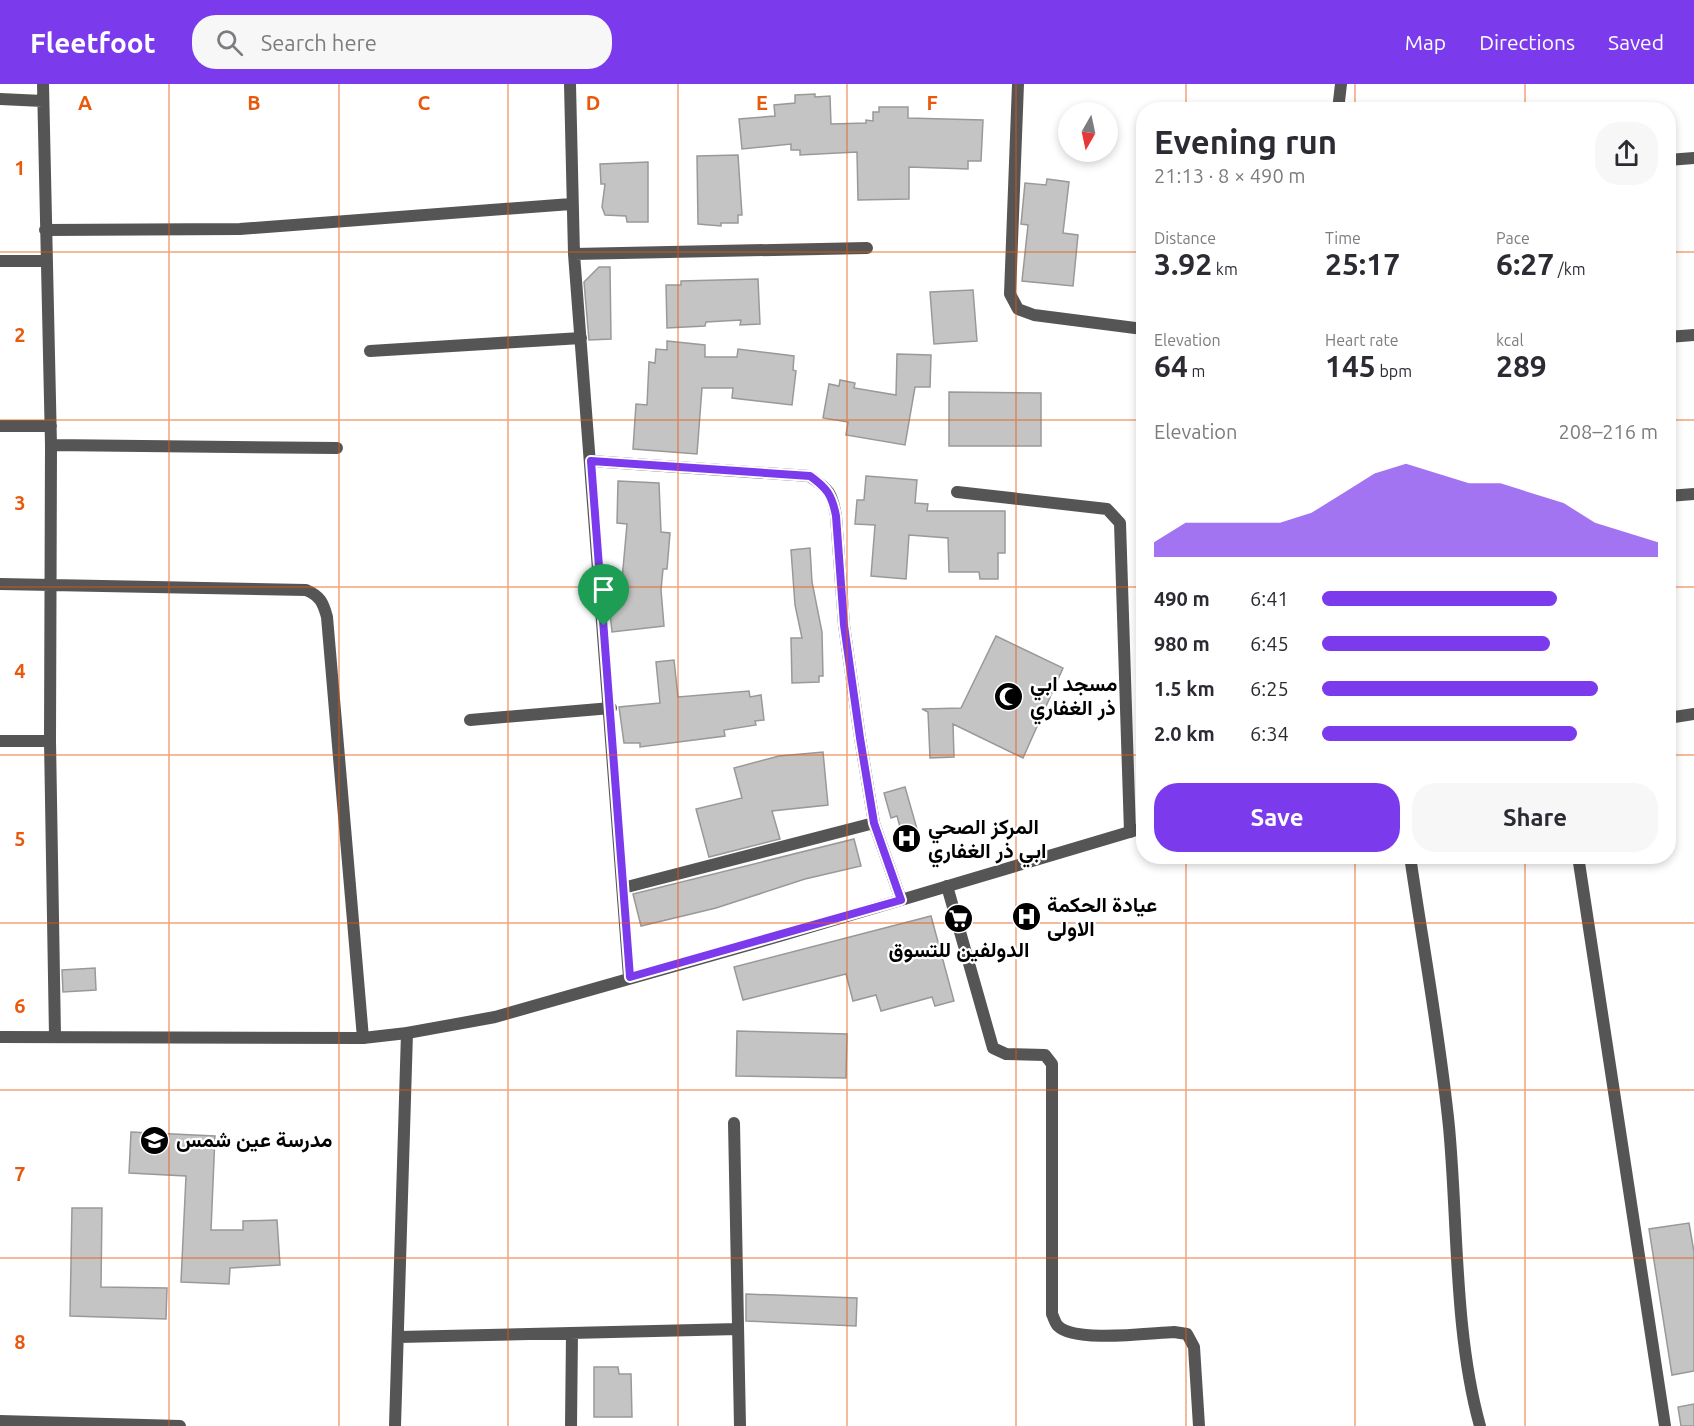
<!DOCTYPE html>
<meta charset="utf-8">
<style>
:root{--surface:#fff;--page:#f7f7f7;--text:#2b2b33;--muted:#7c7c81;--accent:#7c3aed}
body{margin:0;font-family:Ubuntu,Vazirmatn,sans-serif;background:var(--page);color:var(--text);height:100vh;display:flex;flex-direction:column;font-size:22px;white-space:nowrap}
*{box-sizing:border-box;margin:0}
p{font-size:20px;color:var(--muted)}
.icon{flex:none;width:33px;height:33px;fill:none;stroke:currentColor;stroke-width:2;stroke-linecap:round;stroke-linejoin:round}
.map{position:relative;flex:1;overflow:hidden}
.panel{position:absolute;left:1136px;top:18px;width:540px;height:762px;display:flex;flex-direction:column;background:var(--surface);border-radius:24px;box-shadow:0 3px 9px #0003}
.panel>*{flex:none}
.needle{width:39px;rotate:189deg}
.fabs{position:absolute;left:1058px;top:18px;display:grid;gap:12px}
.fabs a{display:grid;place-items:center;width:60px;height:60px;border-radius:50%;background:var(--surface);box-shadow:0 3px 9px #0003;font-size:30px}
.pin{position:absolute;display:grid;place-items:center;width:51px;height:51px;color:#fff;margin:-62px -26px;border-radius:50% 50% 50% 0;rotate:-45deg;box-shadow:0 0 6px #0007}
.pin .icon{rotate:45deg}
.round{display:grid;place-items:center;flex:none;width:63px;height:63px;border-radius:24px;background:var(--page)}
.summary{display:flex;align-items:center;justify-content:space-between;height:102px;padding:0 18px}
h1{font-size:33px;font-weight:700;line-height:45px}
.figures{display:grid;grid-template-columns:repeat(3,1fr);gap:9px;height:102px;padding:6px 18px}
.figures div{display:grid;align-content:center}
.figures b{font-size:30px;font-weight:700}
.figures small{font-size:16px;font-weight:400}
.figures p{font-size:16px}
.chart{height:168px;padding:12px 18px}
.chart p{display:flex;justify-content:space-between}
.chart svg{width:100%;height:108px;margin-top:6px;fill:var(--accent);opacity:.7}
.action{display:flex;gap:12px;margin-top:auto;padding:12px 18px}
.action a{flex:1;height:69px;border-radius:24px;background:var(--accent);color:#fff;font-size:24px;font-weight:700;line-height:69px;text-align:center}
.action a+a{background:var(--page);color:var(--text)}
ul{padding:0 18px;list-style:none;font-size:20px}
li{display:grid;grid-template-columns:96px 72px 1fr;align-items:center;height:45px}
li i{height:15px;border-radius:8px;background:var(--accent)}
header{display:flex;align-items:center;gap:36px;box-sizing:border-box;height:84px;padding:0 30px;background:var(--accent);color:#fff}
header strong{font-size:28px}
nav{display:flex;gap:33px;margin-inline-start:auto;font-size:21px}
.search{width:420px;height:54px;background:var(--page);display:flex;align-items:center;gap:15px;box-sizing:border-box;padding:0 21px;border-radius:24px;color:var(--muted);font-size:22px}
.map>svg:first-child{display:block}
.building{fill:#c4c4c4;stroke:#999;stroke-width:1.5}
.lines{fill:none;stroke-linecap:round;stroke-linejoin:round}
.minor{stroke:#555;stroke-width:12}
.tertiary{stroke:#555;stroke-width:12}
.route-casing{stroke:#fff;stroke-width:12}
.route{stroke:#7c3aed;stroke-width:8}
.grid{fill:none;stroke:#e8590c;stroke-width:1.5;stroke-opacity:0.55}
.labels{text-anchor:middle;stroke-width:4.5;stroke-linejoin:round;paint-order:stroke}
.poi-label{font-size:21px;font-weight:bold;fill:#000;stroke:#fff;text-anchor:start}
.grid-label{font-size:20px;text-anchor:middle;font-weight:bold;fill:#e8590c;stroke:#fff;stroke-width:4.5;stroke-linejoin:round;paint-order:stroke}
</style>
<header>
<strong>Fleetfoot</strong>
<div class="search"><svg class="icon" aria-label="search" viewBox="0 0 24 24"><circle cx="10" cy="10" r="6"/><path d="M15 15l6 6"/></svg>Search here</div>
<nav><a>Map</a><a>Directions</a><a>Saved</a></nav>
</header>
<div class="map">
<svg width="1694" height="1342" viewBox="0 0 1694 1342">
<rect width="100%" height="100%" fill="#fff"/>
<path class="building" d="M 815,10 L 815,13 L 830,12 L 831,40 L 866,39 L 866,36 L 873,37 L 873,28 L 879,28 L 879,23 L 908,23 L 908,34 L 983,36 L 981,77 L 968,77 L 968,85 L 909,83 L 909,115 L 858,116 L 857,68 L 800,71 L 800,66 L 791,66 L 791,60 L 742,65 L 739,35 L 775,32 L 774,21 L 795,19 L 795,11 Z
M 738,71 L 742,131 L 738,131 L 738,139 L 721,139 L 721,142 L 698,140 L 697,72 Z
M 648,78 L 648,138 L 627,138 L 626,132 L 605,131 L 602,123 L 605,100 L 601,100 L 600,80 Z
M 1047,95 L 1069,98 L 1063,149 L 1078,151 L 1073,202 L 1022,197 L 1028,141 L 1021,140 L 1025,99 L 1046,101 Z
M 599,183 L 610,183 L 611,255 L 589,256 L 584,198 Z
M 758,195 L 760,240 L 740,241 L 741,236 L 706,238 L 705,242 L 667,244 L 666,201 L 681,201 L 681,197 Z
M 973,206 L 977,257 L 934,260 L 930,208 Z
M 667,257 L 705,261 L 705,273 L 737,273 L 738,265 L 794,272 L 793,286 L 796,287 L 792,321 L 732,314 L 733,304 L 702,304 L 697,370 L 633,365 L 636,320 L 647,321 L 649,278 L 655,279 L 656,265 L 667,266 Z
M 897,270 L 931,271 L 930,303 L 915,303 L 905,361 L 846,351 L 848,338 L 823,334 L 829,300 L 839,302 L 840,296 L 855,299 L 854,304 L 896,311 Z
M 949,308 L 1041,309 L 1041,362 L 949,362 Z
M 866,392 L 917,396 L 915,419 L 928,420 L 927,427 L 1005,427 L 1005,469 L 998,469 L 998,495 L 980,495 L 979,488 L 949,488 L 948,454 L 909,451 L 906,495 L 871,492 L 875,441 L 855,440 L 857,416 L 864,416 Z
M 618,397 L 659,399 L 661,448 L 670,449 L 667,485 L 663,485 L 661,506 L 664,542 L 612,548 L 609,519 L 620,518 L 627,440 L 617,439 Z
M 810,464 L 812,498 L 822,548 L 823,592 L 819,592 L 819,598 L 792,599 L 791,554 L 802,554 L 795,521 L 791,466 Z
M 996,552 L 1063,584 L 1023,674 L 953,640 L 954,673 L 930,674 L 928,628 L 922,625 L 961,624 Z
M 674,576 L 678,613 L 749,607 L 750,613 L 761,611 L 764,636 L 755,637 L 756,641 L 724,646 L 725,652 L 640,663 L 640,659 L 624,659 L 619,623 L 660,619 L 656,578 Z
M 823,668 L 828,721 L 772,727 L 780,755 L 709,773 L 696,725 L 742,714 L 734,684 L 779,672 Z
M 905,703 L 917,745 L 902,750 L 897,732 L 891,734 L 884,709 Z
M 854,755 L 861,782 L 805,795 L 716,824 L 641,842 L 633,810 Z
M 931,832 L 954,917 L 935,922 L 932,913 L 881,927 L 876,911 L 853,917 L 846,890 L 743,916 L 734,883 Z
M 95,884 L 96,906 L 63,908 L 62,886 Z
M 737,947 L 847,950 L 846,994 L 736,992 Z
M 131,1048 L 215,1052 L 211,1146 L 243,1146 L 243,1137 L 277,1136 L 280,1181 L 230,1184 L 229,1200 L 181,1198 L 186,1092 L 129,1089 Z
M 72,1124 L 102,1124 L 101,1203 L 167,1204 L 166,1235 L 70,1232 Z
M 1689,1139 L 1694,1168 L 1694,1287 L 1672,1291 L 1649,1145 Z
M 746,1210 L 857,1214 L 856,1242 L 746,1237 Z
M 594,1283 L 618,1283 L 619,1290 L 631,1290 L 632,1333 L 594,1333 Z
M 1694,1320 L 1694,1342 L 1681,1342 L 1678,1323 Z"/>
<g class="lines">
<path class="minor" d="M 43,0 L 51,361 L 50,657 L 55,952
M 570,0 L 574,170 L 629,893
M 1018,0 L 1010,210 L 1018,225 L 1034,231 L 1143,245
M 0,15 L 43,17
M 1338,26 L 1341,0
M 1668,76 L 1694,74
M 45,146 L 240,145 L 571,120
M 574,170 L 867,164
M 0,177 L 46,177
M 1668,253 L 1694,251
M 370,267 L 581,254
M 0,342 L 51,342
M 51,361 L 337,364
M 591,377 L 809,392 C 829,405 832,409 836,432 L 844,541 L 860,654 L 874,739 L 901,816
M 957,408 L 1107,425 L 1120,439 L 1130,748
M 1668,412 L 1694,410
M 0,500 L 306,506 C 320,512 323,518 327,533 L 363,954
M 470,636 L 611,624
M 0,657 L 50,657
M 1410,772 C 1423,862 1440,953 1449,1043 C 1458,1139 1454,1249 1480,1342
M 1578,772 L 1665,1342
M 947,802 L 993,964 L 1006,970 L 1045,971 L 1052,980 L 1052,1230 C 1054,1234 1055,1239 1058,1242 C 1075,1259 1149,1249 1174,1248 L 1187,1250 L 1194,1263 L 1199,1342
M 623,804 L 874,739
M 734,1039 L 740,1342
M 399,1253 L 738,1245
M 0,1337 L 180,1342
M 395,1342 L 407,949
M 571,1342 L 572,1249"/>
<path class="tertiary" d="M 1668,634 L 1694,630
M 0,953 L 363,954 L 407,949 L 495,933 L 783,851 L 1143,744"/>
</g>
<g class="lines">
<defs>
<path id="route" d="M 591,377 L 810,392 C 827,404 832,411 836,432 L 844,541 L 860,654 L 874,739 L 901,816 L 630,893 Z"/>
</defs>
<use href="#route" class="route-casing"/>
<use href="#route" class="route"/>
</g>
<path class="grid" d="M 169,0 L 169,1342M 339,0 L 339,1342M 508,0 L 508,1342M 678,0 L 678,1342M 847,0 L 847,1342M 1016,0 L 1016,1342M 1186,0 L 1186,26M 1355,0 L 1355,26M 1525,0 L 1525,26M 0,168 L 1143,168M 1668,168 L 1694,168M 0,336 L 1143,336M 1668,336 L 1694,336M 0,503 L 1143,503M 1668,503 L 1694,503M 0,671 L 1143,671M 1668,671 L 1694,671M 1186,772 L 1186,1342M 1355,772 L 1355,1342M 1525,772 L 1525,1342M 0,839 L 1694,839M 0,1006 L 1694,1006M 0,1174 L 1694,1174"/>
<defs>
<symbol id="mosque-disc" viewBox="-11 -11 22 22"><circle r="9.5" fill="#000" stroke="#fff"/><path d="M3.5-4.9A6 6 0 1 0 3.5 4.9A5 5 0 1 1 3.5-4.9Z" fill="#fff"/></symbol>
<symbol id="hospital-disc" viewBox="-11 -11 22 22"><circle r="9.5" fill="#000" stroke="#fff"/><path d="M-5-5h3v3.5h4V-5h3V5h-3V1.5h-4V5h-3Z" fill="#fff"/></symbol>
<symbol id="supermarket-disc" viewBox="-11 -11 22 22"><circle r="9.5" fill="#000" stroke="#fff"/><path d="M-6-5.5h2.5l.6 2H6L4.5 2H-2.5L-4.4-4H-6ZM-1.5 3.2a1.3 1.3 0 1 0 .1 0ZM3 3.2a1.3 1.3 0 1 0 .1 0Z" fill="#fff"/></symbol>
<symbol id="school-disc" viewBox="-11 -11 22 22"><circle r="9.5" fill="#000" stroke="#fff"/><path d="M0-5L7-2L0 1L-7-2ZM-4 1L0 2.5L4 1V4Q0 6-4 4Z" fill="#fff"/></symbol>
</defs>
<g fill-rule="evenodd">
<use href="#mosque-disc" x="992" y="596" width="33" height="33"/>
<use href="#hospital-disc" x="890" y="738" width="33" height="33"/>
<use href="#hospital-disc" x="1010" y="816" width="33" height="33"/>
<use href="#supermarket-disc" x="942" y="818" width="33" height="33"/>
<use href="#school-disc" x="138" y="1040" width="33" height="33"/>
</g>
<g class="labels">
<g class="poi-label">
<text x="1030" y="607">مسجد ابي<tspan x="1030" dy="24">ذر الغفاري</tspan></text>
<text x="928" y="750">المركز الصحي<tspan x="928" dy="24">ابي ذر الغفاري</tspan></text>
<text x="1047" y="828">عيادة الحكمة<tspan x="1047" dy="24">الاولى</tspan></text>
<text x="959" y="873" text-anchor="middle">الدولفين للتسوق</text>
<text x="176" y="1063">مدرسة عين شمس</text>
</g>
</g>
<g class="grid-label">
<text x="85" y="26">A</text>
<text x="254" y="26">B</text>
<text x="424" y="26">C</text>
<text x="593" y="26">D</text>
<text x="762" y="26">E</text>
<text x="932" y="26">F</text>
<text x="20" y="91">1</text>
<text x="20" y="258">2</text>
<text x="20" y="426">3</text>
<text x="20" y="594">4</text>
<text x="20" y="762">5</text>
<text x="20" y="929">6</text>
<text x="20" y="1097">7</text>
<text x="20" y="1265">8</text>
</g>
</svg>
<div class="fabs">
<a><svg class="needle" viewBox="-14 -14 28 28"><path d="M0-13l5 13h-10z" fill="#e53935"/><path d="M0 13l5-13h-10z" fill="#7c7c81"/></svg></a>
</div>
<div class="pin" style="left:604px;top:542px;background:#1e9e55"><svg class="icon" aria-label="arrive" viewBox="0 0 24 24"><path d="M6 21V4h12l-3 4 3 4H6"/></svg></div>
<section class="panel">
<div class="summary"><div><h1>Evening run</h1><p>21:13 · 8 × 490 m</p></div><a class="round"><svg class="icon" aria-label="share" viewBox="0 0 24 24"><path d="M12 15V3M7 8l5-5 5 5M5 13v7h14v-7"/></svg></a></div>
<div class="figures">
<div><p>Distance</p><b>3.92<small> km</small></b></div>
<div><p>Time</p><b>25:17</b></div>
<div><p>Pace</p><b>6:27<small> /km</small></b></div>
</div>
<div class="figures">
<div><p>Elevation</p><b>64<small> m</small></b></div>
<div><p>Heart rate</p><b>145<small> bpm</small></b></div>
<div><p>kcal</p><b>289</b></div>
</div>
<div class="chart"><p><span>Elevation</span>208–216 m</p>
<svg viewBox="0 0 160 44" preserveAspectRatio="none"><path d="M0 44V38L10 30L20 30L30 30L40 30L50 26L60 18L70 10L80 6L90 10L100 14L110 14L120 18L130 22L140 30L150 34L160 38V44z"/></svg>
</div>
<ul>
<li><b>490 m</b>6:41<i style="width:70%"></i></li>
<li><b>980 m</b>6:45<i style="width:68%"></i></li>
<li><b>1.5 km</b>6:25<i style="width:82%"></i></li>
<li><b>2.0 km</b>6:34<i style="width:76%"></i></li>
</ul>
<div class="action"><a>Save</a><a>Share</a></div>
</section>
</div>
